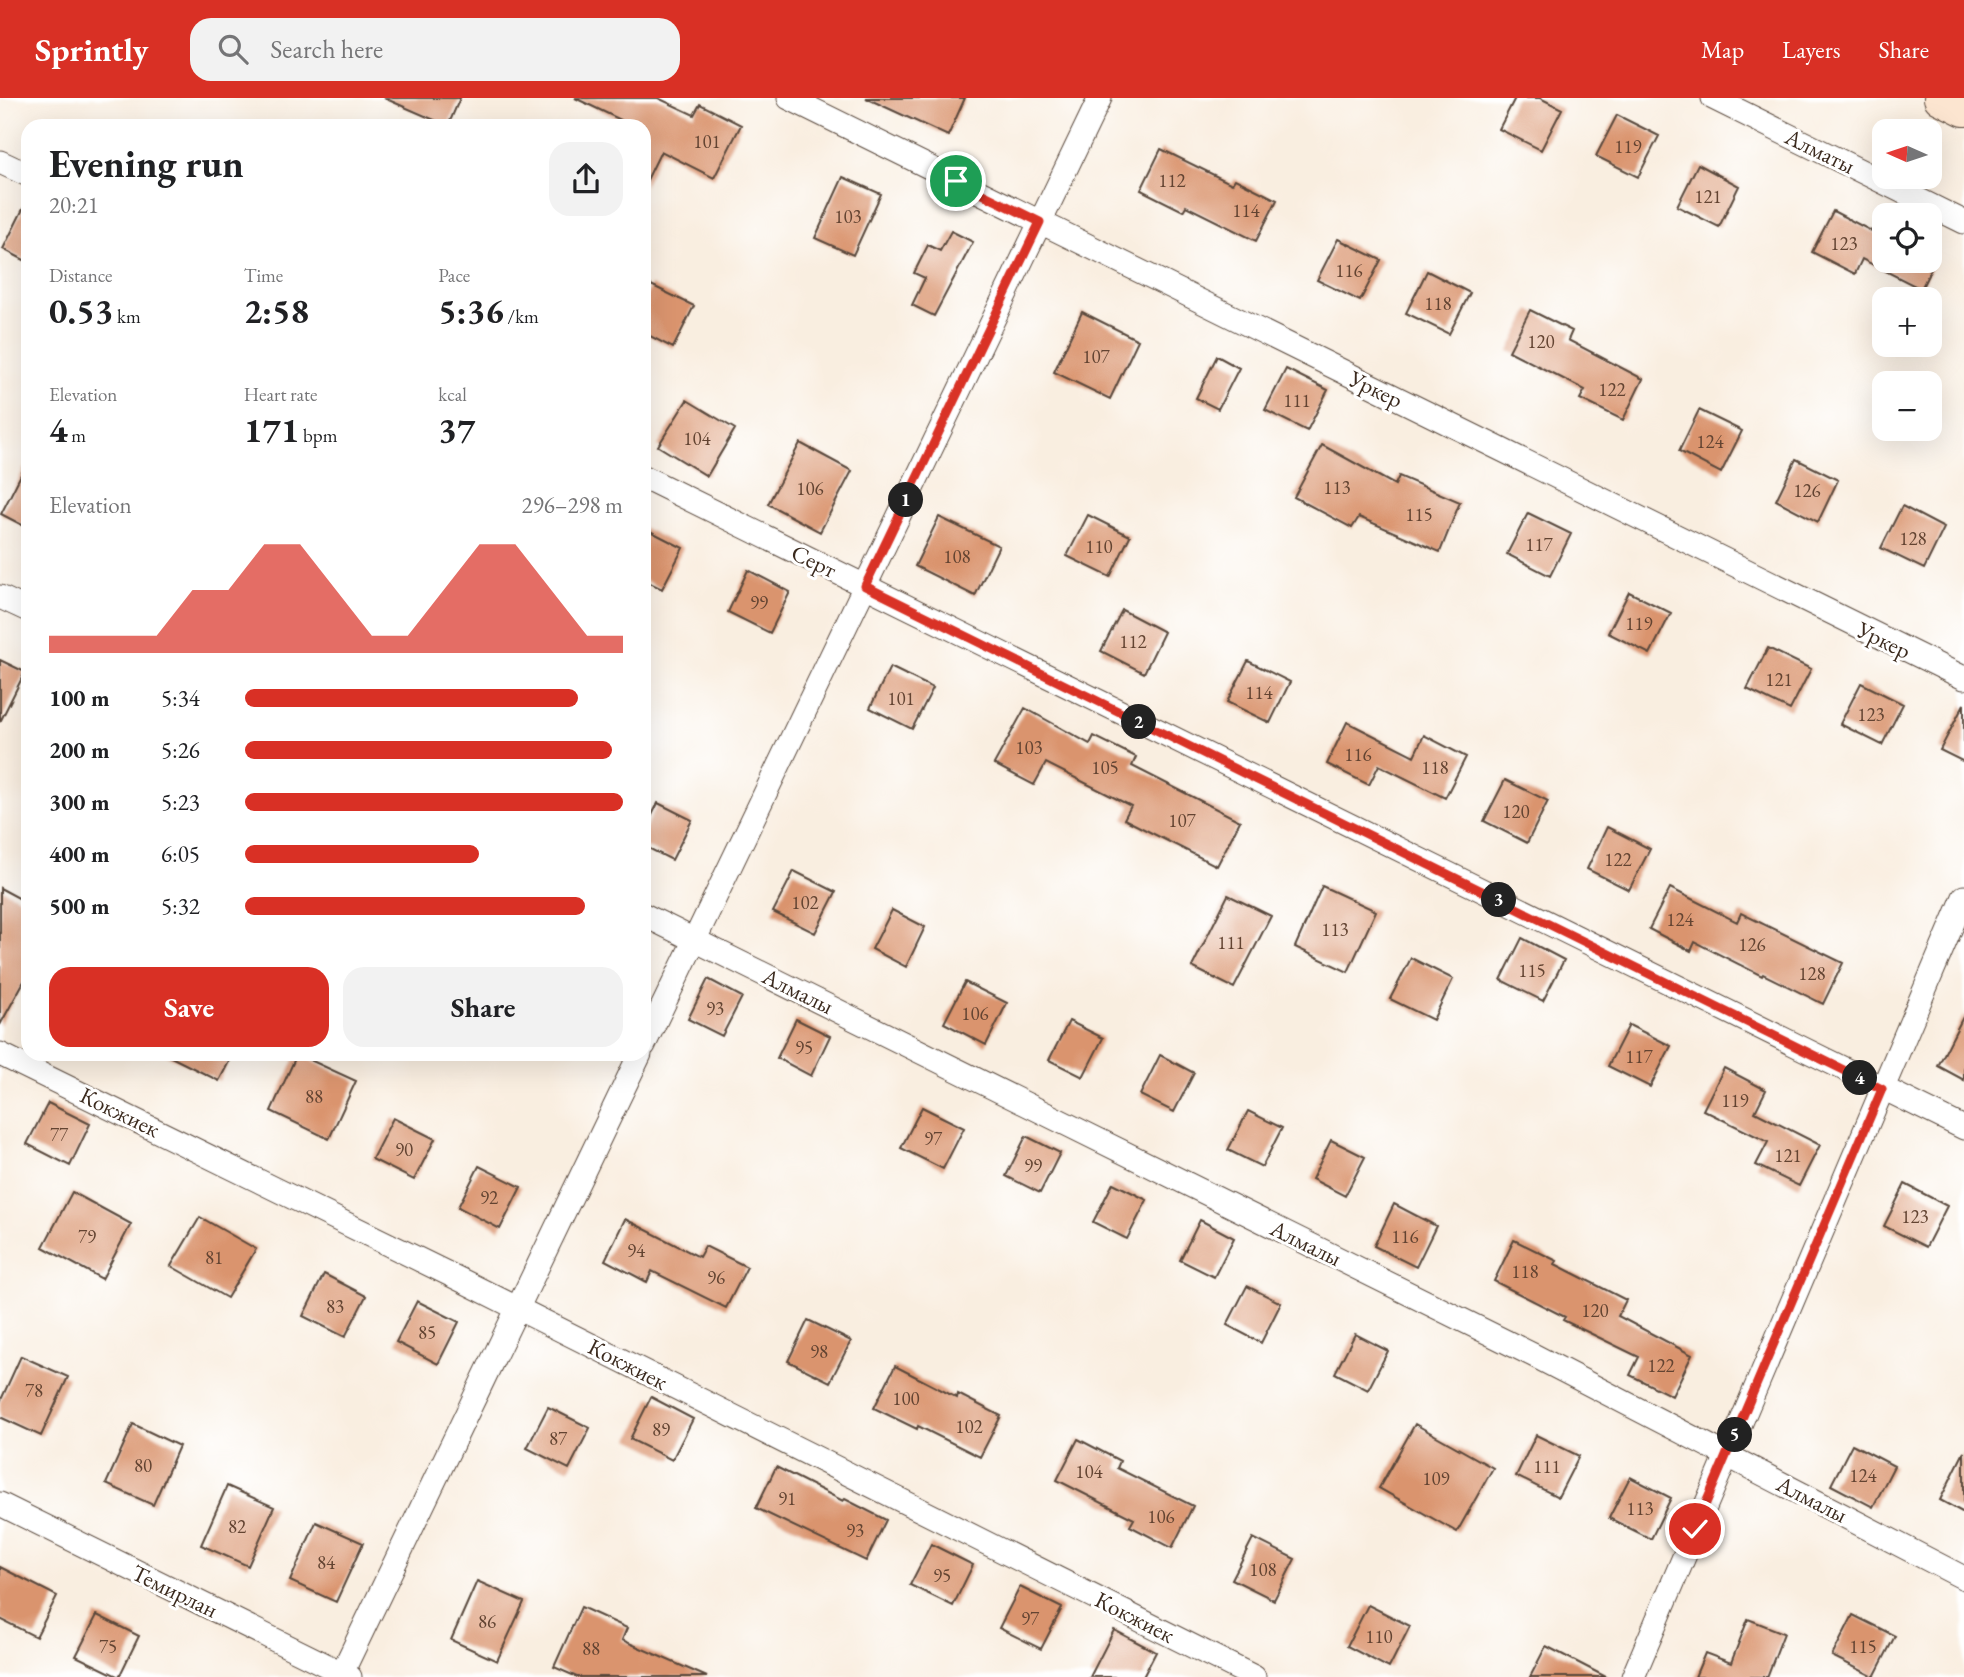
<!DOCTYPE html>
<meta charset="utf-8">
<style>
:root{--surface:#fff;--page:#f2f2f2;--text:#202124;--muted:#757577;--accent:#d93025}
body{margin:0;font-family:"EB Garamond",serif;background:var(--page);color:var(--text);height:100vh;display:flex;flex-direction:column;font-size:26px;white-space:nowrap}
*{box-sizing:border-box;margin:0}
p{font-size:23px;color:var(--muted)}
.icon{flex:none;width:38px;height:38px;fill:none;stroke:currentColor;stroke-width:2;stroke-linecap:round;stroke-linejoin:round}
.map{position:relative;flex:1;overflow:hidden}
.panel{position:absolute;left:21px;top:21px;width:630px;height:942px;display:flex;flex-direction:column;background:var(--surface);border-radius:21px;box-shadow:0 7px 28px #0002}
.panel>*{flex:none}
.needle{width:46px;rotate:273deg}
.tools{position:absolute;left:1872px;top:21px;display:grid;gap:14px}
.tools a{display:grid;place-items:center;width:70px;height:70px;border-radius:14px;background:var(--surface);box-shadow:0 7px 28px #0002;font-size:35px}
.pin{position:absolute;display:grid;place-items:center;width:60px;height:60px;color:#fff;margin:-30px;border:4px solid #fff;border-radius:50%;box-shadow:0 2px 7px #0007}
.km{position:absolute;width:35px;height:35px;margin:-18px;border-radius:50%;background:#222;color:#fff;font-size:19px;line-height:35px;text-align:center}
.round{display:grid;place-items:center;flex:none;width:74px;height:74px;border-radius:21px;background:var(--page)}
.head{display:flex;align-items:center;justify-content:space-between;height:119px;padding:0 28px}
h1{font-size:38px;font-weight:700;line-height:52px}
.stats{display:grid;grid-template-columns:repeat(3,1fr);gap:10px;height:119px;padding:7px 28px}
.stats div{display:grid;align-content:center}
.stats b{font-size:35px;font-weight:700}
.stats small{font-size:19px;font-weight:400}
.stats p{font-size:19px}
.chart{height:196px;padding:14px 28px}
.chart p{display:flex;justify-content:space-between}
.chart svg{width:100%;height:126px;margin-top:7px;fill:var(--accent);opacity:.7}
.primary-button{display:flex;gap:14px;margin-top:auto;padding:14px 28px}
.primary-button a{flex:1;height:80px;border-radius:21px;background:var(--accent);color:#fff;font-size:28px;font-weight:700;line-height:80px;text-align:center}
.primary-button a+a{background:var(--page);color:var(--text)}
ul{padding:0 28px;list-style:none;font-size:23px}
li{display:grid;grid-template-columns:112px 84px 1fr;align-items:center;height:52px}
li i{height:18px;border-radius:9px;background:var(--accent)}
header{display:flex;align-items:center;gap:42px;box-sizing:border-box;height:98px;padding:0 35px;background:var(--accent);color:#fff}
header strong{font-size:33px}
nav{display:flex;gap:38px;margin-inline-start:auto;font-size:24px}
.search{width:490px;height:63px;background:var(--page);display:flex;align-items:center;gap:18px;box-sizing:border-box;padding:0 24px;border-radius:21px;color:var(--muted);font-size:26px}
.map>svg:first-child{display:block}
.building{fill:#da946e}
.lines{fill:none;stroke-linecap:round;stroke-linejoin:round}
.street-casing{stroke:#58473b;stroke-width:25}
.secondary-casing{stroke:#58473b;stroke-width:34}
.street{stroke:#fff;stroke-width:23}
.secondary{stroke:#fce5d0;stroke-width:32}
.route-casing{stroke:#fff;stroke-width:14}
.route{stroke:#d93025;stroke-width:9}
.labels{text-anchor:middle;stroke-width:6;stroke-linejoin:round;paint-order:stroke}
.number-label{font-size:19px;fill:#634432}
.street-label{font-size:23px;fill:#3b2a1e;stroke:#fff}
</style>
<header>
<strong>Sprintly</strong>
<div class="search"><svg class="icon" aria-label="search" viewBox="0 0 24 24"><circle cx="10" cy="10" r="6"/><path d="M15 15l6 6"/></svg>Search here</div>
<nav><a>Map</a><a>Layers</a><a>Share</a></nav>
</header>
<div class="map">
<svg width="1964" height="1579" viewBox="0 0 1964 1579">
<rect width="100%" height="100%" fill="#fff"/>
<filter id="ink" filterUnits="userSpaceOnUse"><feTurbulence type="fractalNoise" baseFrequency=".0143" numOctaves="2"/><feDisplacementMap in="SourceGraphic" scale="14" xChannelSelector="R" yChannelSelector="G"/><feConvolveMatrix kernelMatrix="1 2 1 2 8 2 1 2 1" color-interpolation-filters="sRGB"/></filter>
<filter id="wash" filterUnits="userSpaceOnUse"><feTurbulence type="fractalNoise" baseFrequency=".00686" numOctaves="4" result="noise"/><feDisplacementMap in="SourceGraphic" scale="28" xChannelSelector="R" yChannelSelector="G"/><feGaussianBlur stdDeviation="1.57" result="paint"/><feColorMatrix in="noise" values="0 0 0 0 0 0 0 0 0 0 0 0 0 0 0 0 0 1.4 0 .05"/><feComposite in="paint" operator="in"/></filter>
<g filter="url(#wash)">
<rect width="100%" height="100%" fill="#f9eee0"/>
<g id="blocks">
<path class="building" d="M 384,0 L 460,0 L 448,28 Z
M 575,0 L 658,0 L 694,17 L 700,6 L 741,27 L 714,80 L 661,53 L 644,88 L 644,28 L 619,28 L 621,22 Z
M 866,0 L 965,0 L 948,38 Z
M 1515,0 L 1540,0 L 1562,11 L 1541,52 L 1499,31 Z
M 1617,17 L 1659,38 L 1638,79 L 1596,58 Z
M 1161,51 L 1232,86 L 1235,81 L 1277,102 L 1256,143 L 1186,108 L 1183,113 L 1141,92 Z
M 1698,66 L 1739,88 L 1719,129 L 1677,108 Z
M 843,79 L 881,96 L 853,157 L 815,140 Z
M 28,101 L 28,164 L 3,151 Z
M 1833,113 L 1885,140 L 1885,163 L 1935,163 L 1921,191 L 1862,161 L 1855,176 L 1812,154 Z
M 951,133 L 973,144 L 934,218 L 912,207 L 925,180 L 914,175 L 928,147 L 940,153 Z
M 1338,141 L 1381,162 L 1360,203 L 1317,182 Z
M 1427,173 L 1470,195 L 1449,236 L 1406,215 Z
M 651,187 L 694,208 L 673,250 L 644,235 L 644,202 Z
M 1530,212 L 1572,233 L 1568,242 L 1643,281 L 1623,322 L 1580,301 L 1585,292 L 1509,253 Z
M 1082,214 L 1138,242 L 1110,301 L 1054,274 Z
M 1217,258 L 1239,270 L 1218,311 L 1196,300 Z
M 1286,271 L 1328,292 L 1307,333 L 1265,312 Z
M 687,302 L 735,331 L 707,378 L 658,348 Z
M 1699,312 L 1742,333 L 1721,375 L 1679,353 Z
M 800,345 L 852,373 L 820,434 L 768,406 Z
M 1322,347 L 1395,387 L 1399,378 L 1460,404 L 1440,454 L 1359,419 L 1352,430 L 1294,399 Z
M 1796,361 L 1838,382 L 1818,424 L 1776,402 Z
M 28,363 L 28,430 L 1,416 Z
M 1902,408 L 1944,430 L 1924,471 L 1881,450 Z
M 1528,415 L 1571,436 L 1550,478 L 1507,456 Z
M 1088,417 L 1130,438 L 1110,479 L 1067,458 Z
M 939,419 L 999,448 L 975,498 L 915,468 Z
M 644,430 L 683,450 L 662,491 L 644,482 Z
M 748,472 L 790,494 L 770,535 L 728,514 Z
M 1629,494 L 1671,515 L 1650,556 L 1608,535 Z
M 1122,512 L 1164,534 L 1144,575 L 1101,553 Z
M 1768,550 L 1811,571 L 1790,612 L 1747,591 Z
M 0,562 L 25,574 L 0,624 Z
M 1248,563 L 1290,584 L 1270,625 L 1227,604 Z
M 890,569 L 933,590 L 912,631 L 870,610 Z
M 1861,585 L 1903,606 L 1882,647 L 1840,626 Z
M 1964,606 L 1964,664 L 1940,652 Z
M 1025,610 L 1090,646 L 1094,638 L 1136,659 L 1132,668 L 1240,723 L 1217,768 L 1124,721 L 1131,708 L 1046,665 L 1034,687 L 994,666 Z
M 1347,624 L 1414,658 L 1424,637 L 1466,659 L 1445,700 L 1379,667 L 1369,687 L 1327,666 Z
M 1505,682 L 1548,703 L 1527,745 L 1484,723 Z
M 658,705 L 692,722 L 672,762 L 644,748 L 644,733 Z
M 1607,729 L 1650,751 L 1629,792 L 1587,771 Z
M 794,773 L 836,794 L 815,835 L 773,814 Z
M 1322,788 L 1376,813 L 1348,874 L 1295,849 Z
M 0,790 L 28,805 L 28,876 L 0,927 Z
M 1670,790 L 1737,824 L 1741,815 L 1843,865 L 1823,906 L 1763,876 L 1762,878 L 1695,844 L 1691,853 L 1649,831 Z
M 1228,797 L 1271,818 L 1234,890 L 1192,869 Z
M 892,812 L 925,829 L 906,869 L 872,851 Z
M 1522,840 L 1564,862 L 1543,903 L 1501,882 Z
M 1411,860 L 1453,881 L 1433,922 L 1390,901 Z
M 708,881 L 742,899 L 722,938 L 688,921 Z
M 965,884 L 1007,905 L 986,947 L 944,925 Z
M 1964,917 L 1964,982 L 1938,968 Z
M 796,921 L 830,938 L 811,978 L 777,960 Z
M 1069,923 L 1103,940 L 1083,979 L 1049,962 Z
M 1629,927 L 1671,948 L 1650,989 L 1608,968 Z
M 165,956 L 233,956 L 219,983 Z
M 297,956 L 356,983 L 329,1041 L 271,1013 Z
M 1160,957 L 1194,975 L 1174,1014 L 1140,997 Z
M 1724,970 L 1766,992 L 1755,1014 L 1820,1047 L 1799,1088 L 1756,1067 L 1768,1044 L 1703,1012 Z
M 48,1005 L 90,1026 L 70,1068 L 27,1046 Z
M 922,1009 L 964,1030 L 943,1071 L 901,1050 Z
M 1248,1013 L 1282,1030 L 1262,1069 L 1228,1052 Z
M 393,1020 L 435,1041 L 414,1082 L 372,1061 Z
M 1026,1038 L 1060,1055 L 1040,1095 L 1006,1078 Z
M 1331,1042 L 1365,1059 L 1345,1098 L 1312,1081 Z
M 479,1068 L 521,1089 L 500,1131 L 458,1109 Z
M 1113,1085 L 1147,1102 L 1127,1141 L 1093,1124 Z
M 1905,1086 L 1947,1108 L 1926,1149 L 1884,1128 Z
M 72,1094 L 131,1126 L 102,1181 L 43,1149 Z
M 1394,1106 L 1436,1128 L 1416,1169 L 1374,1148 Z
M 200,1119 L 256,1151 L 227,1200 L 171,1168 Z
M 625,1121 L 699,1159 L 705,1148 L 747,1169 L 726,1210 L 652,1173 L 647,1184 L 605,1162 Z
M 1200,1122 L 1234,1140 L 1214,1179 L 1180,1162 Z
M 1514,1142 L 1557,1163 L 1555,1166 L 1626,1202 L 1618,1218 L 1692,1257 L 1672,1298 L 1630,1277 L 1639,1259 L 1563,1222 L 1565,1219 L 1494,1183 Z
M 324,1176 L 366,1198 L 345,1239 L 303,1218 Z
M 1247,1188 L 1281,1205 L 1261,1245 L 1227,1227 Z
M 417,1203 L 459,1224 L 438,1266 L 396,1244 Z
M 808,1222 L 851,1243 L 830,1284 L 788,1263 Z
M 1355,1236 L 1388,1253 L 1368,1292 L 1335,1275 Z
M 21,1258 L 68,1279 L 41,1338 L 0,1319 L 0,1304 Z
M 895,1268 L 957,1300 L 958,1296 L 1001,1318 L 980,1359 L 918,1328 L 917,1331 L 874,1310 Z
M 651,1299 L 693,1321 L 672,1362 L 630,1341 Z
M 548,1309 L 590,1330 L 569,1371 L 527,1350 Z
M 133,1326 L 179,1348 L 153,1407 L 106,1386 Z
M 1415,1326 L 1493,1370 L 1457,1434 L 1379,1390 Z
M 1536,1337 L 1579,1358 L 1558,1399 L 1516,1378 Z
M 1078,1341 L 1120,1363 L 1117,1370 L 1193,1408 L 1172,1450 L 1130,1428 L 1134,1421 L 1057,1382 Z
M 1852,1346 L 1894,1368 L 1873,1409 L 1831,1387 Z
M 1964,1354 L 1964,1415 L 1940,1402 Z
M 776,1369 L 843,1403 L 845,1401 L 886,1422 L 866,1463 L 756,1410 Z
M 1630,1379 L 1671,1400 L 1651,1441 L 1609,1420 Z
M 227,1388 L 274,1409 L 248,1468 L 201,1447 Z
M 316,1424 L 363,1445 L 336,1504 L 290,1483 Z
M 1253,1440 L 1295,1461 L 1274,1502 L 1232,1481 Z
M 931,1446 L 973,1467 L 953,1508 L 910,1487 Z
M 0,1469 L 57,1498 L 36,1539 L 0,1521 Z
M 477,1483 L 524,1504 L 497,1563 L 451,1542 Z
M 1020,1489 L 1062,1510 L 1041,1551 L 999,1530 Z
M 1368,1507 L 1410,1528 L 1389,1570 L 1347,1548 Z
M 581,1509 L 627,1530 L 622,1542 L 707,1579 L 577,1579 L 554,1569 Z
M 97,1517 L 139,1538 L 119,1579 L 76,1558 Z
M 1853,1517 L 1895,1538 L 1874,1579 L 1832,1558 Z
M 1748,1521 L 1784,1535 L 1767,1579 L 1695,1579 L 1705,1555 L 1731,1565 Z
M 1114,1532 L 1156,1554 L 1143,1579 L 1090,1579 Z
M 1546,1548 L 1606,1579 L 1530,1579 Z"/>
</g>
</g>
<g filter="url(#ink)">
<use href="#blocks" fill-opacity="0" stroke="#58473b" stroke-width="2"/>
<g class="lines">
<defs>
<path id="street" d="M 789,0 L 1964,580
M 1713,0 L 1964,124
M 0,64 L 28,77
M 644,379 L 1964,1030
M 0,499 L 28,512
M 644,817 L 1533,1257 L 1964,1480
M 644,947 L 1100,0
M 0,956 L 465,1184 L 1254,1579
M 0,1406 L 350,1579
M 340,1579 L 640,956
M 1633,1579 L 1964,799"/>
<path id="secondary" d="M 1940,0 L 1964,12"/>
</defs>
<use href="#street" class="street-casing"/>
<use href="#secondary" class="secondary-casing"/>
<use href="#street" class="street"/>
<use href="#secondary" class="secondary"/>
</g>
</g>
<g class="lines" filter="url(#ink)">
<defs>
<path id="route" d="M 956,83 L 1040,124 L 865,488 L 1882,991 L 1695,1431"/>
</defs>
<use href="#route" class="route-casing"/>
<use href="#route" class="route"/>
</g>
<g class="labels">
<g class="number-label">
<text x="707" y="50">101</text>
<text x="1628" y="55">119</text>
<text x="1172" y="89">112</text>
<text x="1708" y="105">121</text>
<text x="1246" y="119">114</text>
<text x="848" y="125">103</text>
<text x="1844" y="152">123</text>
<text x="1349" y="179">116</text>
<text x="1438" y="212">118</text>
<text x="1541" y="250">120</text>
<text x="1096" y="265">107</text>
<text x="1612" y="298">122</text>
<text x="1297" y="309">111</text>
<text x="697" y="347">104</text>
<text x="1710" y="350">124</text>
<text x="1337" y="396">113</text>
<text x="810" y="397">106</text>
<text x="1807" y="399">126</text>
<text x="1419" y="423">115</text>
<text x="1913" y="447">128</text>
<text x="1539" y="453">117</text>
<text x="1099" y="455">110</text>
<text x="957" y="465">108</text>
<text x="759" y="511">99</text>
<text x="1639" y="532">119</text>
<text x="1133" y="550">112</text>
<text x="1779" y="588">121</text>
<text x="1259" y="601">114</text>
<text x="901" y="607">101</text>
<text x="1871" y="623">123</text>
<text x="1029" y="656">103</text>
<text x="1358" y="663">116</text>
<text x="1105" y="676">105</text>
<text x="1435" y="676">118</text>
<text x="1516" y="720">120</text>
<text x="1182" y="729">107</text>
<text x="1618" y="768">122</text>
<text x="805" y="811">102</text>
<text x="1680" y="828">124</text>
<text x="1335" y="838">113</text>
<text x="1231" y="851">111</text>
<text x="1752" y="853">126</text>
<text x="1532" y="879">115</text>
<text x="1812" y="882">128</text>
<text x="715" y="917">93</text>
<text x="975" y="922">106</text>
<text x="804" y="956">95</text>
<text x="1639" y="965">117</text>
<text x="314" y="1005">88</text>
<text x="1735" y="1009">119</text>
<text x="59" y="1043">77</text>
<text x="933" y="1047">97</text>
<text x="404" y="1058">90</text>
<text x="1788" y="1064">121</text>
<text x="1033" y="1074">99</text>
<text x="489" y="1106">92</text>
<text x="1915" y="1125">123</text>
<text x="87" y="1145">79</text>
<text x="1405" y="1145">116</text>
<text x="636" y="1159">94</text>
<text x="214" y="1166">81</text>
<text x="1525" y="1180">118</text>
<text x="716" y="1186">96</text>
<text x="335" y="1215">83</text>
<text x="1595" y="1219">120</text>
<text x="427" y="1241">85</text>
<text x="819" y="1260">98</text>
<text x="1661" y="1274">122</text>
<text x="34" y="1299">78</text>
<text x="906" y="1307">100</text>
<text x="969" y="1335">102</text>
<text x="661" y="1338">89</text>
<text x="558" y="1347">87</text>
<text x="143" y="1374">80</text>
<text x="1547" y="1375">111</text>
<text x="1089" y="1380">104</text>
<text x="1863" y="1384">124</text>
<text x="1436" y="1387">109</text>
<text x="787" y="1407">91</text>
<text x="1640" y="1417">113</text>
<text x="1161" y="1425">106</text>
<text x="237" y="1435">82</text>
<text x="855" y="1439">93</text>
<text x="326" y="1471">84</text>
<text x="1263" y="1478">108</text>
<text x="942" y="1484">95</text>
<text x="1030" y="1527">97</text>
<text x="487" y="1530">86</text>
<text x="1379" y="1545">110</text>
<text x="108" y="1555">75</text>
<text x="1863" y="1555">115</text>
<text x="591" y="1557">88</text>
</g>
<g class="street-label">
<text transform="translate(1820 53) rotate(26)" y="8">Алматы</text>
<text transform="translate(1376 291) rotate(26)" y="8">Уркер</text>
<text transform="translate(814 463) rotate(26)" y="8">Серт</text>
<text transform="translate(1884 542) rotate(26)" y="8">Уркер</text>
<text transform="translate(798 893) rotate(26)" y="8">Алмалы</text>
<text transform="translate(120 1014) rotate(26)" y="8">Кокжиек</text>
<text transform="translate(1306 1145) rotate(26)" y="8">Алмалы</text>
<text transform="translate(628 1266) rotate(27)" y="8">Кокжиек</text>
<text transform="translate(1812 1401) rotate(27)" y="8">Алмалы</text>
<text transform="translate(175 1493) rotate(26)" y="8">Темирлан</text>
<text transform="translate(1135 1519) rotate(27)" y="8">Кокжиек</text>
</g>
</g>
</svg>
<div class="tools">
<a><svg class="needle" viewBox="-14 -14 28 28"><path d="M0-13l5 13h-10z" fill="#e53935"/><path d="M0 13l5-13h-10z" fill="#757577"/></svg></a>
<a><svg class="icon" aria-label="locate" viewBox="0 0 24 24"><circle cx="12" cy="12" r="6"/><path d="M12 2v4M12 18v4M2 12h4M18 12h4"/></svg></a>
<a>+</a>
<a>−</a>
</div>
<div class="pin" style="left:956px;top:83px;background:#1e9e55"><svg class="icon" aria-label="arrive" viewBox="0 0 24 24"><path d="M6 21V4h12l-3 4 3 4H6"/></svg></div>
<div class="pin" style="left:1695px;top:1431px;background:#d93025"><svg class="icon" aria-label="check" viewBox="0 0 24 24"><path d="M5 12l5 5 9-10"/></svg></div>
<b class="km" style="left:906px;top:402px">1</b>
<b class="km" style="left:1139px;top:624px">2</b>
<b class="km" style="left:1499px;top:802px">3</b>
<b class="km" style="left:1860px;top:980px">4</b>
<b class="km" style="left:1735px;top:1337px">5</b>
<section class="panel">
<div class="head"><div><h1>Evening run</h1><p>20:21</p></div><a class="round"><svg class="icon" aria-label="share" viewBox="0 0 24 24"><path d="M12 15V3M7 8l5-5 5 5M5 13v7h14v-7"/></svg></a></div>
<div class="stats">
<div><p>Distance</p><b>0.53<small> km</small></b></div>
<div><p>Time</p><b>2:58</b></div>
<div><p>Pace</p><b>5:36<small> /km</small></b></div>
</div>
<div class="stats">
<div><p>Elevation</p><b>4<small> m</small></b></div>
<div><p>Heart rate</p><b>171<small> bpm</small></b></div>
<div><p>kcal</p><b>37</b></div>
</div>
<div class="chart"><p><span>Elevation</span>296–298 m</p>
<svg viewBox="0 0 160 44" preserveAspectRatio="none"><path d="M0 44V38L10 38L20 38L30 38L40 22L50 22L60 6L70 6L80 22L90 38L100 38L110 22L120 6L130 6L140 22L150 38L160 38V44z"/></svg>
</div>
<ul>
<li><b>100 m</b>5:34<i style="width:88%"></i></li>
<li><b>200 m</b>5:26<i style="width:97%"></i></li>
<li><b>300 m</b>5:23<i style="width:100%"></i></li>
<li><b>400 m</b>6:05<i style="width:62%"></i></li>
<li><b>500 m</b>5:32<i style="width:90%"></i></li>
</ul>
<div class="primary-button"><a>Save</a><a>Share</a></div>
</section>
</div>
